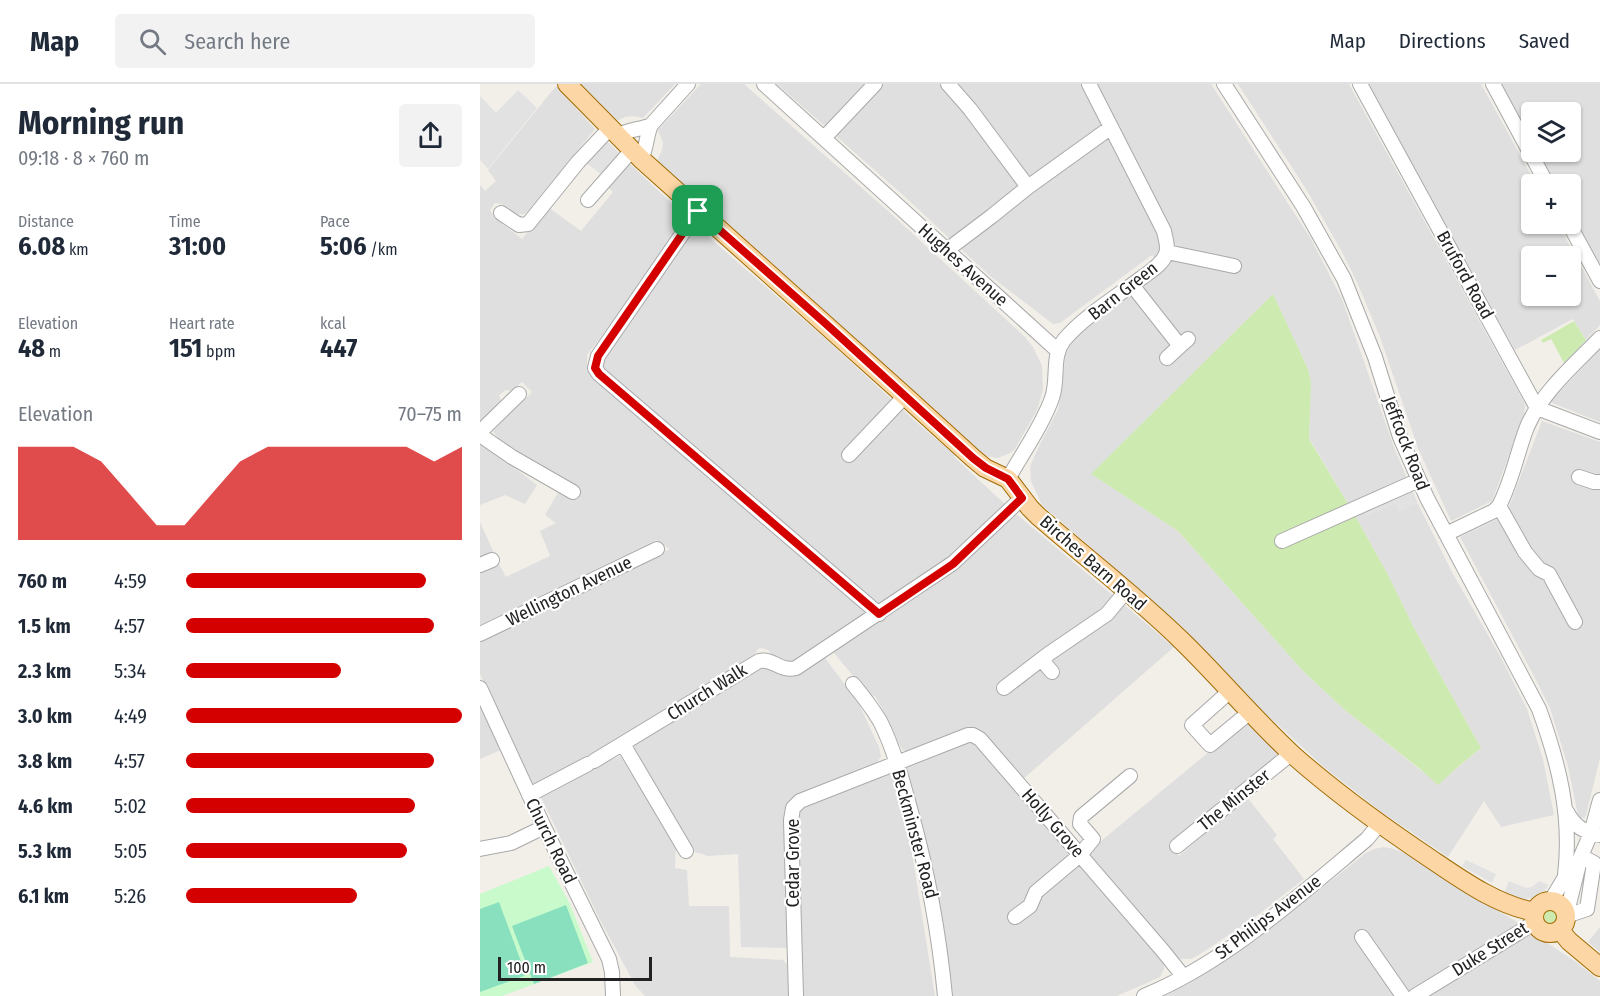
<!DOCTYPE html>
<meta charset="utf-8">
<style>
:root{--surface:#fff;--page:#f2f2f3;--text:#1f2937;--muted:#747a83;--line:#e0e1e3;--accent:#d40000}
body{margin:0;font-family:"Fira Sans Condensed",sans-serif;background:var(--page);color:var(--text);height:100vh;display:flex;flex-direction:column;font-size:22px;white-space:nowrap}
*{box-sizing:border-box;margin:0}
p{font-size:20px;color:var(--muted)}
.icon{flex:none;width:33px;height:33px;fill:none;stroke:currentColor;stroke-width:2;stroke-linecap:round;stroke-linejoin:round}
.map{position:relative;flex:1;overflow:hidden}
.drawer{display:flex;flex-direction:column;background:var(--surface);width:480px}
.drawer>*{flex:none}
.tools{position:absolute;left:1041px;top:18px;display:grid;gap:12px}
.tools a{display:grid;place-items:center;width:60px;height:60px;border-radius:6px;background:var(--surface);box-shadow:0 2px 4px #0004;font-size:30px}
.scale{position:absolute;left:18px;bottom:15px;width:154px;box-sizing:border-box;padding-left:6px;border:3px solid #222;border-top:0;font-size:16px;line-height:21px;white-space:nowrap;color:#222;-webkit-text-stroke:4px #fff;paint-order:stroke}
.pin{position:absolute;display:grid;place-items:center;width:51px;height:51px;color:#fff;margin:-26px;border-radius:12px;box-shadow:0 3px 9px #0006}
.round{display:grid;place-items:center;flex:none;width:63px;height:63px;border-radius:6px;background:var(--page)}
.head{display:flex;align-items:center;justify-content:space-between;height:102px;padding:0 18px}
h1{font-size:33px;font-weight:700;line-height:45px}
.figures{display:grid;grid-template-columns:repeat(3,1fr);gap:9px;height:102px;padding:6px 18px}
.figures div{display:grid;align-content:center}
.figures b{font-size:26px;font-weight:700}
.figures small{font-size:16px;font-weight:400}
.figures p{font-size:16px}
.chart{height:168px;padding:12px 18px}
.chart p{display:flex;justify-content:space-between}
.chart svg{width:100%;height:108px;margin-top:6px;fill:var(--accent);opacity:.7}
ul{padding:0 18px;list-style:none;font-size:20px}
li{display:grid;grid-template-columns:96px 72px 1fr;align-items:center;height:45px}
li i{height:15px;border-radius:8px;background:var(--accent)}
header{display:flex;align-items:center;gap:36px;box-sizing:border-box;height:84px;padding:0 30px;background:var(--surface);border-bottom:2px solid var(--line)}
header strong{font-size:28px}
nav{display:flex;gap:33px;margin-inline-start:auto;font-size:21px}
.search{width:420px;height:54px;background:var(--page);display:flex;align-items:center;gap:15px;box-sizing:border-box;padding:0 21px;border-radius:6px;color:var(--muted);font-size:22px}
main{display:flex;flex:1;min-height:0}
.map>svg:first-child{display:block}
.residential{fill:#e0dfdf;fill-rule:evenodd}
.grass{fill:#cdebb0}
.park{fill:#c8facc}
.pitch{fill:#88e0be}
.parking{fill:#e2e2e2}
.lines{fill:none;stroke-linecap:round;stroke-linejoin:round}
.minor-casing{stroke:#a9a9a9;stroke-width:16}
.major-casing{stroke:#a06b00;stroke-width:20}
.minor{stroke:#fff;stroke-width:14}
.major{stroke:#fcd6a4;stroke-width:18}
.route-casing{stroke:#fff;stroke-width:12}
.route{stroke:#d40000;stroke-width:8}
.labels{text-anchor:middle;stroke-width:4.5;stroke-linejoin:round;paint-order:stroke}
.street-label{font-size:18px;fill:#222;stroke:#fff}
</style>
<header>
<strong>Map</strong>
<div class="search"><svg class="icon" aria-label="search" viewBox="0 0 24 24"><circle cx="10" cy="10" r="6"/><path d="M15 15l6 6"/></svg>Search here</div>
<nav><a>Map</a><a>Directions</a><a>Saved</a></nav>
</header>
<main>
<section class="drawer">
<div class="head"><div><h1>Morning run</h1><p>09:18 · 8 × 760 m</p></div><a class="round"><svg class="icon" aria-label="share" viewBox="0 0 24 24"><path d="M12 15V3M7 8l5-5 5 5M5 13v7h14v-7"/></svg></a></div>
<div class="figures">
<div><p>Distance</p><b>6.08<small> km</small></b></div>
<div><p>Time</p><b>31:00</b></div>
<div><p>Pace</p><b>5:06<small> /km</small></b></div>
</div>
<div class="figures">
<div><p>Elevation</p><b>48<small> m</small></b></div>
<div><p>Heart rate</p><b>151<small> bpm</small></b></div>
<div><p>kcal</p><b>447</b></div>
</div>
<div class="chart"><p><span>Elevation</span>70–75 m</p>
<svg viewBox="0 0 160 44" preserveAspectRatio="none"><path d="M0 44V6L10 6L20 6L30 12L40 25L50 38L60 38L70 25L80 12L90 6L100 6L110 6L120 6L130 6L140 6L150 12L160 6V44z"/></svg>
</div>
<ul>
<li><b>760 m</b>4:59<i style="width:87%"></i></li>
<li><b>1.5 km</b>4:57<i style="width:90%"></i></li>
<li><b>2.3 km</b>5:34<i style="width:56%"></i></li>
<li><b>3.0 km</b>4:49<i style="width:100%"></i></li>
<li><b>3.8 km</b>4:57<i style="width:90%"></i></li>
<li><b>4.6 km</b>5:02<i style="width:83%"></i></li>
<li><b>5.3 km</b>5:05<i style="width:80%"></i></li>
<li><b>6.1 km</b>5:26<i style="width:62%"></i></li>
</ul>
</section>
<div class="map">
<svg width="1120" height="912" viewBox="0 0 1120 912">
<rect width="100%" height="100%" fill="#f2efe9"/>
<path class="residential" d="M 99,0 L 195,0 L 163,34 L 154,32 L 145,33 L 135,38 Z
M 221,0 L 264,0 L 408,127 L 545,253 L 553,263 L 562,282 L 563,306 L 557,326 L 535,365 L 530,369 L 518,374 L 505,372 L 177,77 L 182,66 L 183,59 L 178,46 Z
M 297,0 L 731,0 L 831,155 L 862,215 L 915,366 L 938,420 L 973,490 L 1020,572 L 1047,625 L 1063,675 L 1074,731 L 1021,743 L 1004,717 L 968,773 L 903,729 L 845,684 L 784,628 L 741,583 L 683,526 L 562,421 L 551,397 L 550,382 L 560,360 L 578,326 L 582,305 L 585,273 L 592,254 L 684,186 L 672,171 L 580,239 L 573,240 L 509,191 L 424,112 ZM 793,211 L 828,285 L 831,299 L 829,354 L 873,428 L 907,489 L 934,544 L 1001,664 L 958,700 L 865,626 L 824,588 L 698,447 L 612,390 Z
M 758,0 L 869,0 L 1044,318 L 1045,323 L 1044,331 L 1012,417 L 971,437 L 938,364 L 900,253 L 877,198 L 862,168 L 826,105 Z
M 888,0 L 1001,0 L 1056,100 L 1052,100 L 1052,140 L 1078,140 L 1120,217 L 1120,241 L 1106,256 L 1093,235 L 1035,266 ZM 1052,172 L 1090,172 L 1090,212 L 1052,212 Z
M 1021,0 L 1120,0 L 1120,182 L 1091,128 L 1090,100 L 1076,100 L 1058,68 L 1090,68 L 1090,28 L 1052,28 L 1051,56 Z
M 76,2 L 115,45 L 47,128 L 44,130 L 34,130 L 22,120 L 15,119 L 10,126 L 14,133 L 42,155 L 68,123 L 101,147 L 133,108 L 125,101 L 147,77 L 206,133 L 173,186 L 107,271 L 107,280 L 111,288 L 389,528 L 314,579 L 298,577 L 288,566 L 281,564 L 278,565 L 275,570 L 137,655 L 104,675 L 53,701 L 0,590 L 0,557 L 190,465 L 176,456 L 0,541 L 0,483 L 17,476 L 26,493 L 70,472 L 60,447 L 76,439 L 65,431 L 79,407 L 92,416 L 99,406 L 19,356 L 13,347 L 52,308 L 42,298 L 31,307 L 26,306 L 19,311 L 21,317 L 17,323 L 0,340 L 0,101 L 5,107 L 16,97 L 8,86 Z
M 216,142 L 348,257 L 435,337 L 475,371 L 474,373 L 527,422 L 478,469 L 401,523 L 121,284 L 122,275 Z
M 1120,265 L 1120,338 L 1070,318 Z
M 1062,337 L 1120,358 L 1120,674 L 1106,731 L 1104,734 L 1100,734 L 1098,731 L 1088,682 L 1070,624 L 1054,592 L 980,453 L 1022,433 L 1027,428 Z
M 0,361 L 7,363 L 57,401 L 45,420 L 25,411 L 0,421 Z
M 534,428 L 694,563 L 542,696 L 496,645 L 491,645 L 428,668 L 423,666 L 419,660 L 407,633 L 395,612 L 391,613 L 353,568 L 474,484 Z
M 0,438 L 14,469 L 0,475 Z
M 345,574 L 378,618 L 399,663 L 401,672 L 397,679 L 311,714 L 305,725 L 304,745 L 307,864 L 261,863 L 258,770 L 228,772 L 215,768 L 153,662 L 282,583 L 299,591 L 314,591 Z
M 0,622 L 21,666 L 0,675 Z
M 765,638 L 796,668 L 797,673 L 725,734 L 689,760 L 699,772 L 767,713 L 797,751 L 793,755 L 824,795 L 775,833 L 722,869 L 711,875 L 700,875 L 695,873 L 606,772 L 615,762 Z
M 492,657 L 601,780 L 684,877 L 684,885 L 680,893 L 637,912 L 472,912 L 463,846 L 447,764 L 426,680 Z
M 140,672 L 196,761 L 195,784 L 207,786 L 209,822 L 249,822 L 250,873 L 303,876 L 307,880 L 309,912 L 165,912 L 155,901 L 119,834 L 60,711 Z
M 411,686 L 430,757 L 455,912 L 321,912 L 314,735 L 322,722 Z
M 904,763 L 914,765 L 926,770 L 964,795 L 1039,839 L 996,866 L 1004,878 L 1048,852 L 1054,850 L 1096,878 L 1120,897 L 1120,912 L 685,912 L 710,899 L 776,856 L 886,769 L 894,765 Z
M 1120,843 L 1120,868 L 1108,858 Z"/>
<path class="grass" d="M 793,210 L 828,285 L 831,299 L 829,355 L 873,428 L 907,489 L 934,544 L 1001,664 L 979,682 L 958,701 L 940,685 L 865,626 L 824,588 L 698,447 L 611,390 Z
M 1094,237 L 1106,256 L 1084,279 L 1071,255 L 1063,259 L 1061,256 Z
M1060 833a11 11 0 1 1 22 0a11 11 0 1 1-22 0Z"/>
<path class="park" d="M 69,782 L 89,818 L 113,878 L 22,912 L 0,912 L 0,810 Z"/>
<path class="pitch" d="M 19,818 L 46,891 L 0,908 L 0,825 Z
M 86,821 L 108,879 L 54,900 L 32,842 Z"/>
<path class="parking" d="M 38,6 L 57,24 L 8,85 L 0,76 L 0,12 L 16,29 Z
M 128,58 L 141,71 L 123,92 L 104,77 L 120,62 Z
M 929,403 L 937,420 L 919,428 L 915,420 L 888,431 L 886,431 L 883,424 Z
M 986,776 L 1016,790 L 1012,799 L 982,782 Z
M 1029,797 L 1046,804 L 1052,803 L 1059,797 L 1068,801 L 1066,805 L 1057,813 L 1045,815 L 1040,815 L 1024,809 Z"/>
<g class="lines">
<defs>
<path id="minor" d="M 284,0 L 578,267
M 468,0 L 490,25 L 548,103
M 744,0 L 823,122 L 864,195 L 895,273 L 920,353 L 947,414 L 1059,625 C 1079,680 1092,732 1085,791
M 880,0 L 1057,324 L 1120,348
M 1013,0 L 1067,100
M 138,52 C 148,45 160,46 171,41
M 344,54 L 395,0
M 161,75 C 167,64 166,52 171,41 L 208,0
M 108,116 L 152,66
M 218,127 L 118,272 L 115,284 L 119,290 L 399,530
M 21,129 L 39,141 L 48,140 L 98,78 L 130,44
M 1089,140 L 1120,197
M 467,166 L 512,132 L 548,103 L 630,44
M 687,168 L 754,182
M 652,201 L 700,262 L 708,255
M 687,274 L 700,262
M 0,348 L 39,310
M 0,351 L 32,373 L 93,408
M 369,371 L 425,312
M 1099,393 L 1114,398 L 1120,398
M 528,395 C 542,370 563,340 572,314 C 579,294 571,273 584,256 C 603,233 636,213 660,195 C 669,188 682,181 686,170 C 689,162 685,154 684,147 L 609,0
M 1019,422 L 1045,468 L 1059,485 L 1069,490 L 1095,538
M 966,450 L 1014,427 L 1019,422 C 1032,397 1037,369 1047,343 C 1062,308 1094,281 1120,254
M 802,457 L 939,396
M 0,481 L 12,476
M 0,550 L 177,465
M 562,576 L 572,588
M 373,600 C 383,612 392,624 400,637 C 414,665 423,698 431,728 C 448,789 459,849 465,912
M 0,604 L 64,743 L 129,875 L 132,888 L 133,912
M 524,604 L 567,571 L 627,530 L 646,507
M 750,607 L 712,641 L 730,661 L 770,628
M 143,660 L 206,767
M 114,677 L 279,577 C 294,574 299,588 316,584 L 473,479 L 542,414
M 49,711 L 108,680
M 1087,728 C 1095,743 1104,748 1120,751
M 697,762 L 812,669
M 0,765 L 31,759 L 64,743
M 1070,818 L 1090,785
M 1086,832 L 1101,772 L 1111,749 L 1120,716
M 1086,832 L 1107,825 L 1114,779 L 1101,772
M 535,833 L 550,822 L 556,808 L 600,771 L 613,755 L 600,740 L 601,733 L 650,692
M 882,853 L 923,912
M 316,912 L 311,736 L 313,724 L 320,717 L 488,651 L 493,651 L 500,655 L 683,867 L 703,892
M 664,912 C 745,879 820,811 887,755 L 900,739
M 935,912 L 1046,844 L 1055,837"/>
<path id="major" d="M 87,0 L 161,75 L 425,312 L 493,374 L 505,384 L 528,395 L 550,424 L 558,432 C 606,474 657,513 702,557 C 740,594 774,635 813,671 C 856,709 903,743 951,775 C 982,796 1017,821 1055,828
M1054 833a16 16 0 1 1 32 0a16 16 0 1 1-32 0Z
M 1080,846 L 1089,857 L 1120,883"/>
</defs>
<use href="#minor" class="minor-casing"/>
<use href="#major" class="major-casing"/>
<use href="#minor" class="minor"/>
<use href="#major" class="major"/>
</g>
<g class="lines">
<defs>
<path id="route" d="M 218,127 L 345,239 L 493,374 L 506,384 L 528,395 L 542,414 L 473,480 L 399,530 L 119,290 L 115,284 L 118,272 Z"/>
</defs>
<use href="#route" class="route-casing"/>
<use href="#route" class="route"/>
</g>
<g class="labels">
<g class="street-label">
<text transform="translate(483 181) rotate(42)" y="6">Hughes Avenue</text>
<text transform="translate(985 191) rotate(61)" y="6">Bruford Road</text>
<text transform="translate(643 207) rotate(-38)" y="6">Barn Green</text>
<text transform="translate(926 359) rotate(69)" y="6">Jeffcock Road</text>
<text transform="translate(613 479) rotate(41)" y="6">Birches Barn Road</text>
<text transform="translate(89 507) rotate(-26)" y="6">Wellington Avenue</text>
<text transform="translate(227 608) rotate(-32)" y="6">Church Walk</text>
<text transform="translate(754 716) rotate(-39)" y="6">The Minster</text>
<text transform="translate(573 739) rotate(49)" y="6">Holly Grove</text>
<text transform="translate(435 750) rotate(75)" y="6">Beckminster Road</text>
<text transform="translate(71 757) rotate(64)" y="6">Church Road</text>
<text transform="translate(313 779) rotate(-90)" y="6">Cedar Grove</text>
<text transform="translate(788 833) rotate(-37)" y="6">St Philips Avenue</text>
<text transform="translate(1010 865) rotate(-32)" y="6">Duke Street</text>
</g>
</g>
</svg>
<div class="tools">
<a><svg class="icon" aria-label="layers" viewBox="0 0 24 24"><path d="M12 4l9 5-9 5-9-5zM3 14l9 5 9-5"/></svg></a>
<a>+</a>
<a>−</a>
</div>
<div class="scale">100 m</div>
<div class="pin" style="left:218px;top:127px;background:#1e9e55"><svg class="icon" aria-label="arrive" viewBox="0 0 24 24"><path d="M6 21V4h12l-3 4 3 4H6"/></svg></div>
</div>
</main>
